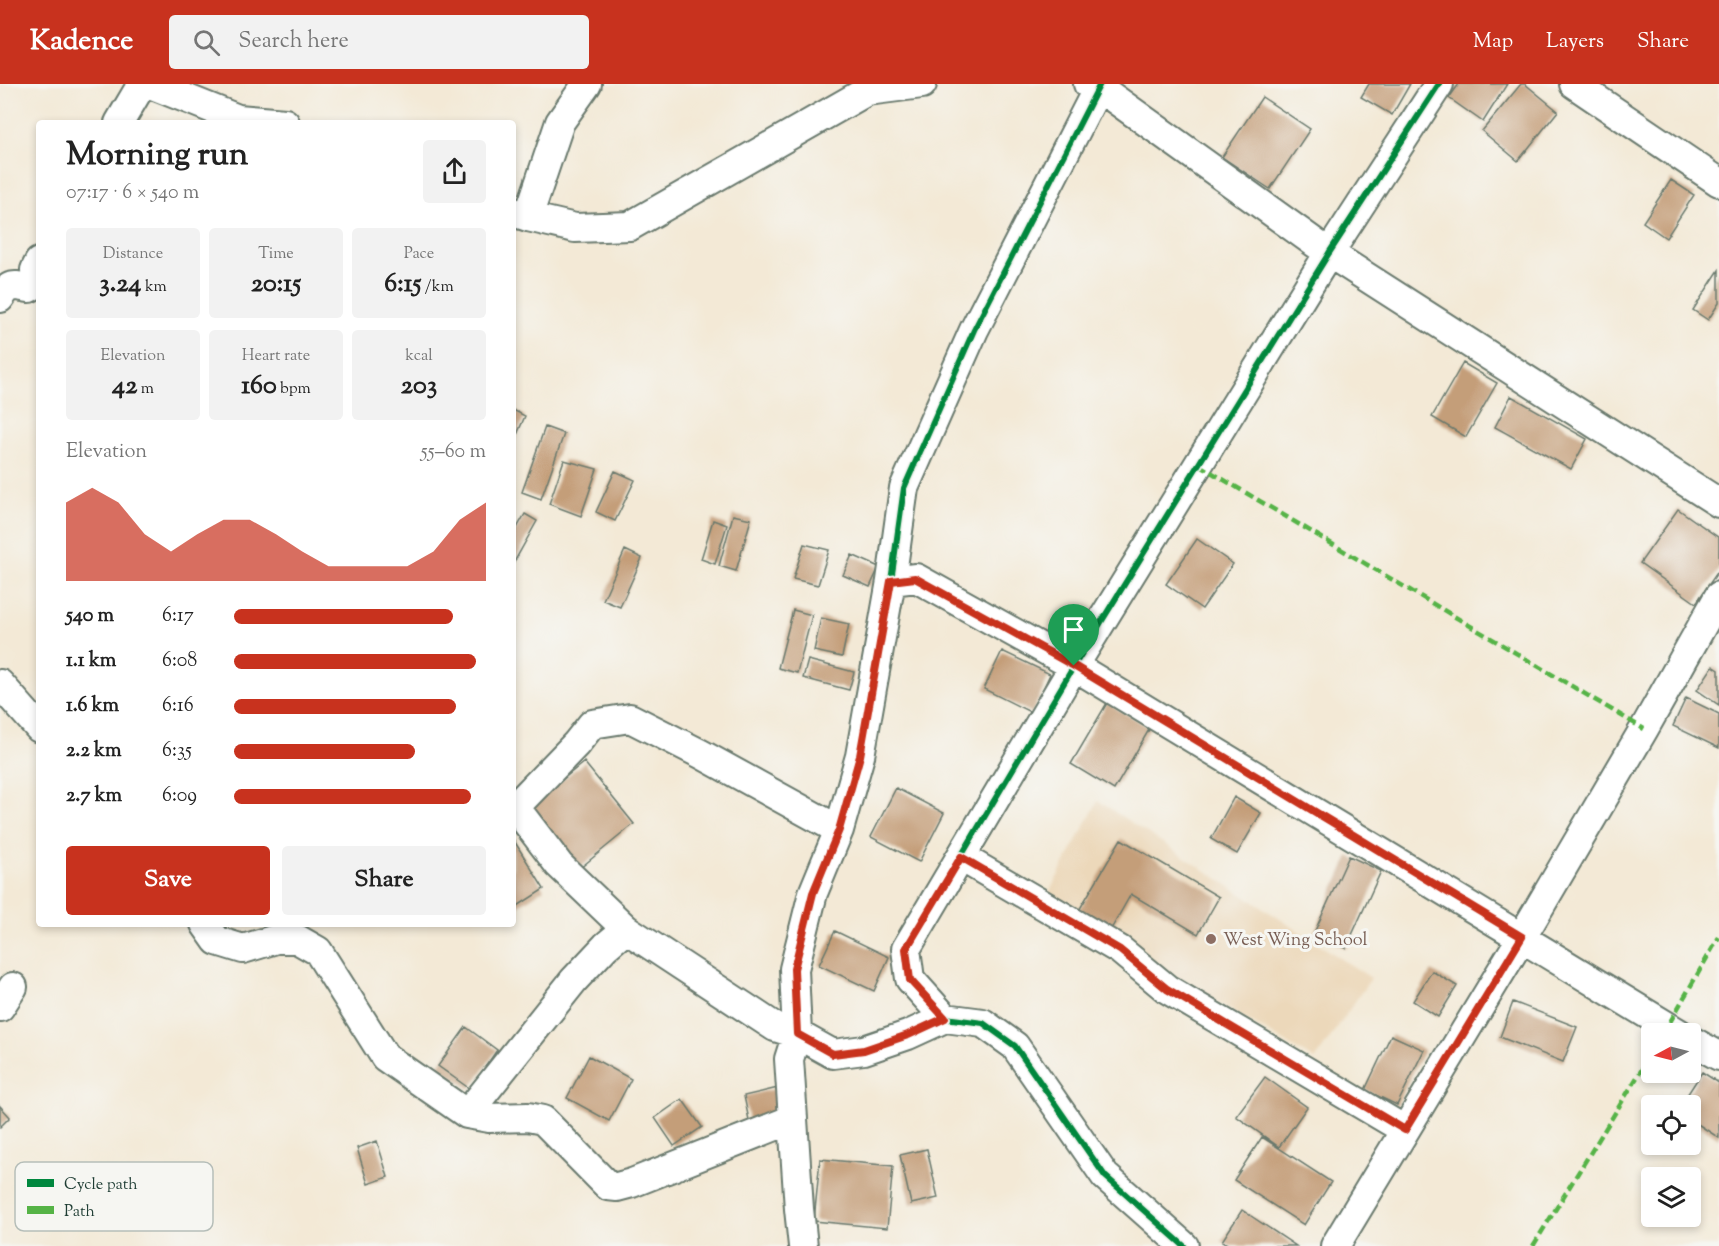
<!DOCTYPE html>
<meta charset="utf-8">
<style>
:root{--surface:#fff;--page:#f2f2f2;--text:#222;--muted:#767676;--accent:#c8321e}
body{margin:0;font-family:"Sorts Mill Goudy",serif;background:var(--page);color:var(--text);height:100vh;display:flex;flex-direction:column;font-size:22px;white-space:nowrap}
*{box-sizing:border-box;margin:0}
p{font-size:20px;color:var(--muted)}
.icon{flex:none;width:33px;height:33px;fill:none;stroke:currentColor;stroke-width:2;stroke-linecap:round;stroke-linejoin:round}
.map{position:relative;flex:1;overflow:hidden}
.drawer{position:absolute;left:36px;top:36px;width:480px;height:807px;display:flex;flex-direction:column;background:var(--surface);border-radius:6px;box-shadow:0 3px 9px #0003}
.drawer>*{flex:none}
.needle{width:39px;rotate:263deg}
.tools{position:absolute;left:1641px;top:939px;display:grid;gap:12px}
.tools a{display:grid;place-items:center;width:60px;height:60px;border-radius:6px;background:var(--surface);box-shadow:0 3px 9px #0003;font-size:30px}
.pin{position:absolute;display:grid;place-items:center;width:51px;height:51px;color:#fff;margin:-62px -26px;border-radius:50% 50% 50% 0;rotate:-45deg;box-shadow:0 0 6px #0007}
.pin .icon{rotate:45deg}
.round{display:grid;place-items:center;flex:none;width:63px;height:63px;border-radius:6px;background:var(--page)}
.summary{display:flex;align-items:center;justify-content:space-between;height:102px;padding:0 30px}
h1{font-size:33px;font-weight:700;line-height:45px}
.stats{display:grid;grid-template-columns:repeat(3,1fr);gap:9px;height:102px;padding:6px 30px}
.stats div{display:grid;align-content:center;border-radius:6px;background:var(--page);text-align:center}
.stats b{font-size:26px;font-weight:700}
.stats small{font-size:16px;font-weight:400}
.stats p{font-size:16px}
.chart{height:168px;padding:12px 30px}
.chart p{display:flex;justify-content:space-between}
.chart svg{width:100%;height:108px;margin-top:6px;fill:var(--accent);opacity:.7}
.cta{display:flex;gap:12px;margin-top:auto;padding:12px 30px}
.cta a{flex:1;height:69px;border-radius:6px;background:var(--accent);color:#fff;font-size:24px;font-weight:700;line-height:69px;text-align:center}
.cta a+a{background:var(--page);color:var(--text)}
ul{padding:0 30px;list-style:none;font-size:20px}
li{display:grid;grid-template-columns:96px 72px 1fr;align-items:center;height:45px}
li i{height:15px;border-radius:8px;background:var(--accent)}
header{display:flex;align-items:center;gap:36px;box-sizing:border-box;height:84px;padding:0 30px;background:var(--accent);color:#fff}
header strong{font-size:28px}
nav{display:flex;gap:33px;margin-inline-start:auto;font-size:21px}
.search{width:420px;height:54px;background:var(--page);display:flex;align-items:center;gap:15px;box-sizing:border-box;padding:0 21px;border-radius:6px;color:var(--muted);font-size:22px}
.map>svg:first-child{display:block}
.built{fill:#ecd8ba}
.building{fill:#c49e79}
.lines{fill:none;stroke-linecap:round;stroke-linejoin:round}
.minor-casing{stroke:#69796d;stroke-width:32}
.minor{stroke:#fff;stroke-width:28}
.quiet{stroke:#55b346;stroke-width:4.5;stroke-dasharray:9 4.5;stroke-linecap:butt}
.cycleway-casing{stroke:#f6f6f2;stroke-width:10}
.cycleway{stroke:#00873e;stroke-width:6}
.route-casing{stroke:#fff;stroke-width:12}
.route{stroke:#c8321e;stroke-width:8}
.education-dot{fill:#8d6e63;stroke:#f6f6f2;stroke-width:2}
.labels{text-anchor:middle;stroke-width:6;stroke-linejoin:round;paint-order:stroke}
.education-label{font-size:18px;fill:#785e54;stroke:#f6f6f2;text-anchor:start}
.key{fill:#f6f6f2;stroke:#b6beb9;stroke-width:1.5}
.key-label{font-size:16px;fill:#1f3d34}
</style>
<header>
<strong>Kadence</strong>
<div class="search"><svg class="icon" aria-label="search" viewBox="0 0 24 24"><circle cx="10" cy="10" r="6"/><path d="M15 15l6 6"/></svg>Search here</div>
<nav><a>Map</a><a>Layers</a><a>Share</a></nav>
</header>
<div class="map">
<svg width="1719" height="1162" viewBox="0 0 1719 1162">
<rect width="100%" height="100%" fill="#f6f6f2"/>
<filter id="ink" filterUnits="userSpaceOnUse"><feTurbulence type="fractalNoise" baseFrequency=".0167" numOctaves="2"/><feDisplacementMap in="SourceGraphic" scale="12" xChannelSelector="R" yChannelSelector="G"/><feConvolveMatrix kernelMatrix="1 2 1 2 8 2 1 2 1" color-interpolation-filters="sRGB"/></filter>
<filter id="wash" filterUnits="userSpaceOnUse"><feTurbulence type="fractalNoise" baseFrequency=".008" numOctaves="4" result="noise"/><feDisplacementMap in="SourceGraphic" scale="24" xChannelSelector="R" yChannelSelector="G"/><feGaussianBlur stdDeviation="1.35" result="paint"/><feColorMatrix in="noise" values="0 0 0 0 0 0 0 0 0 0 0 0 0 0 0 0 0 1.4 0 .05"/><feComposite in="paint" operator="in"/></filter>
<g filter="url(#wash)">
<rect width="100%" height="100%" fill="#f3e9d6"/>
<path class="built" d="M 1098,717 L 1371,894 L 1315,976 L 1045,816 Z"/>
<g id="blocks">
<path class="building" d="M 1369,0 L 1410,0 L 1392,31 L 1361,13 Z
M 1459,0 L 1507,0 L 1483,38 L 1449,14 Z
M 1521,0 L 1525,0 L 1558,27 L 1518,77 L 1482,47 Z
M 1262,13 L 1310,45 L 1270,105 L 1222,73 Z
M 1671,96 L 1694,111 L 1666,154 L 1643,138 Z
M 1719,186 L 1719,219 L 1708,236 L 1693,226 Z
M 1463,279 L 1497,299 L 1466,353 L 1432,333 Z
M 1511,312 L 1587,355 L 1571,385 L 1495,343 Z
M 513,326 L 525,332 L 513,360 Z
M 545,343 L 564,350 L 541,415 L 522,408 Z
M 564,376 L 597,385 L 581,432 L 549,420 Z
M 615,387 L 635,396 L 615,437 L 596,428 Z
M 1678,425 L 1719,454 L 1719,486 L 1696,519 L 1640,479 Z
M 525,430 L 537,437 L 513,480 L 513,451 Z
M 733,431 L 751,435 L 736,487 L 719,482 Z
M 713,436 L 727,441 L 715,480 L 701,475 Z
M 1197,455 L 1233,480 L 1202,525 L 1166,500 Z
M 804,460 L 829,466 L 818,501 L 793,495 Z
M 625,466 L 642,474 L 620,523 L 603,516 Z
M 852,471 L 879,483 L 870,503 L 843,491 Z
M 793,526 L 812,531 L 797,589 L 778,584 Z
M 821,534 L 849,540 L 842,573 L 814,567 Z
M 1002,567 L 1050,590 L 1032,629 L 984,605 Z
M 808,576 L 854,588 L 849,606 L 803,594 Z
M 1713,582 L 1719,586 L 1719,621 L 1697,606 Z
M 1686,614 L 1719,630 L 1719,664 L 1673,642 Z
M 1107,619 L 1150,644 L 1114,706 L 1071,680 Z
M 584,678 L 634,740 L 579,785 L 529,723 Z
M 896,704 L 944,729 L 919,778 L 871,753 Z
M 1234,713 L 1261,729 L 1237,770 L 1211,755 Z
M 513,755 L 544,805 L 513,825 Z
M 1121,755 L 1219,813 L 1198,850 L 1131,810 L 1110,847 L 1078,828 Z
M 1349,772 L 1381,787 L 1346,864 L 1314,849 Z
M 835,847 L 889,873 L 874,907 L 819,881 Z
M 1432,887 L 1457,902 L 1438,933 L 1413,917 Z
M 1513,918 L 1577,943 L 1563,978 L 1500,953 Z
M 466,943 L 497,966 L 470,1005 L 438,982 Z
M 1391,951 L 1424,966 L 1397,1021 L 1365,1006 Z
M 589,972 L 631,995 L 609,1037 L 567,1014 Z
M 1702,988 L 1719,999 L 1719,1054 L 1690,1035 L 1690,1022 L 1680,1022 Z
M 1265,993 L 1307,1023 L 1279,1063 L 1236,1032 Z
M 778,1004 L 783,1028 L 749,1036 L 744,1012 Z
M 682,1015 L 702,1043 L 674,1062 L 655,1034 Z
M 0,1022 L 10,1033 L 0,1043 Z
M 1262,1053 L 1331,1098 L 1304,1141 L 1234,1096 Z
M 377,1057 L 388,1093 L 368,1100 L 357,1064 Z
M 927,1065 L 938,1114 L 911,1120 L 900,1071 Z
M 820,1075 L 893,1082 L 887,1144 L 814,1137 Z
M 1242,1126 L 1296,1162 L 1230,1162 L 1222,1157 Z"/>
</g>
</g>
<g filter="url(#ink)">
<use href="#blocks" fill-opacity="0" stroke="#69796d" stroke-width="1.5"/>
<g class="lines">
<defs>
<path id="minor" d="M 150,0 L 238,35 L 285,39
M 1088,0 L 1098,3 L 1329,169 L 1719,419
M 1100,0 L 974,246 L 904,404 L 891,497 L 860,672 L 839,746 L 813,809 L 794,885 L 797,950 L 833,970 L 864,966 L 908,951 L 945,934 L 983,939 L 1015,962 L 1105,1092 L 1184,1162
M 1574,0 L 1719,98
M 119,39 L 142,0
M 513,128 L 528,133 L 575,144 L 630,142 L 867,7 L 922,0
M 528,133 L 560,38 L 587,0
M 0,214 C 10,199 12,201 29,204 L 36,200 L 37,191 L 35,186 L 39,178
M 891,497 L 916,494 L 1074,582 L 1680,950
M 0,600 L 39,644
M 961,773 L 1120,866 L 1167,905 L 1405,1046
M 205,840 L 217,857 L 243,865 L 276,855 L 297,855 L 318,867 L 385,973 L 467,1030 L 489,1034 L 528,1033 L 543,1036 L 608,1102 L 617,1103 L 632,1099 L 793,1035
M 626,845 L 559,781 L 515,723 L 576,660 L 592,640 L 630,634 L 701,670 L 839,746
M 0,923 L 13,903
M 945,934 L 910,895 L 906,865 L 1074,582 L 1329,169 L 1439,0
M 1690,956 L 1719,972
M 467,1030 L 574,896 L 606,862 L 626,845 L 775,943 L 797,950 L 789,975 L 799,1125 L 803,1162
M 1335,1162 L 1522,853 L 1644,645 L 1719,512"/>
</defs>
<use href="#minor" class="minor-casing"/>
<use href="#minor" class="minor"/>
<path class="quiet" d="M 1199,381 L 1644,645
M 1663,950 L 1719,853
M 1533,1162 L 1652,969"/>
<defs>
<path id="cycleway" d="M 1100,0 L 974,246 L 904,404 L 891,497 L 860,672 L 839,746 L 813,809 L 794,885 L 797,950 L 833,970 L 864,966 L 908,951 L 945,934 L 983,939 L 1015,962 L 1105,1092 L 1184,1162
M 945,934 L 910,895 L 906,865 L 1074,582 L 1329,169 L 1439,0"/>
</defs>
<use href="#cycleway" class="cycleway-casing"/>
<use href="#cycleway" class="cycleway"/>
</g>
</g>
<g class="lines" filter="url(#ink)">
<defs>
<path id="route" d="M 915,494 L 1074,582 L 1522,853 L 1405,1046 L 1167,905 L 1120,866 L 961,773 L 906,865 L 910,896 L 945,934 L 908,951 L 864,966 L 833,970 L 797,950 L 794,885 L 813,809 L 839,746 L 860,672 L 891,497 Z"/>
</defs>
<use href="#route" class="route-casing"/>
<use href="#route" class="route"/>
</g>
<circle class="education-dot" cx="1211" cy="855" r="6"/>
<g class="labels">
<g class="education-label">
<text x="1223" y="861">West Wing School</text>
</g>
</g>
<rect x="15" y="1078" width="198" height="69" rx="9" class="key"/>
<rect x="27" y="1095" width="27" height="8" fill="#00873e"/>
<rect x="27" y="1122" width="27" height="8" fill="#55b346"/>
<g class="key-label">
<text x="64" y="1105">Cycle path</text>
<text x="64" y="1132">Path</text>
</g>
</svg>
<div class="tools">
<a><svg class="needle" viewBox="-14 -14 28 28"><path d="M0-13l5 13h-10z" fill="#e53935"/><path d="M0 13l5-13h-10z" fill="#767676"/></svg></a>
<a><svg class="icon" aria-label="locate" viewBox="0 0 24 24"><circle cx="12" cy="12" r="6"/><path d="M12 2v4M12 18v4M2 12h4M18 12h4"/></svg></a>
<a><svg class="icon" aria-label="layers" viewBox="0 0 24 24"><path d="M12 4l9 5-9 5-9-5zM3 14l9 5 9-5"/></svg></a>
</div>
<div class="pin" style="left:1074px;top:582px;background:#1e9e55"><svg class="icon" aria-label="arrive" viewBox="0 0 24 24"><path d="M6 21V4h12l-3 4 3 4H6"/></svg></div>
<section class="drawer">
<div class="summary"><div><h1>Morning run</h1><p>07:17 · 6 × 540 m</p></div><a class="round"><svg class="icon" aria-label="share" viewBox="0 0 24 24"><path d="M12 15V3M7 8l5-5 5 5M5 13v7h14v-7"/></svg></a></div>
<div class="stats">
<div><p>Distance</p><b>3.24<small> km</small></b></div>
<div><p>Time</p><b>20:15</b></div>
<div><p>Pace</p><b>6:15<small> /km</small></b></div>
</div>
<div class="stats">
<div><p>Elevation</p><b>42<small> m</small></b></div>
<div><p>Heart rate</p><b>160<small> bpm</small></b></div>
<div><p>kcal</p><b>203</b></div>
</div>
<div class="chart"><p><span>Elevation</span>55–60 m</p>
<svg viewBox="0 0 160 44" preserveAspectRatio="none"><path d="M0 44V12L10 6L20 12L30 25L40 32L50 25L60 19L70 19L80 25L90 32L100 38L110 38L120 38L130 38L140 32L150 19L160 12V44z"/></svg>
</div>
<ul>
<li><b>540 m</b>6:17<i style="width:87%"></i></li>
<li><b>1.1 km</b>6:08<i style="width:96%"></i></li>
<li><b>1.6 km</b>6:16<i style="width:88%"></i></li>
<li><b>2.2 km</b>6:35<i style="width:72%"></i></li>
<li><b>2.7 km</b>6:09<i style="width:94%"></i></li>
</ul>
<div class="cta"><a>Save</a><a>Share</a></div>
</section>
</div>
